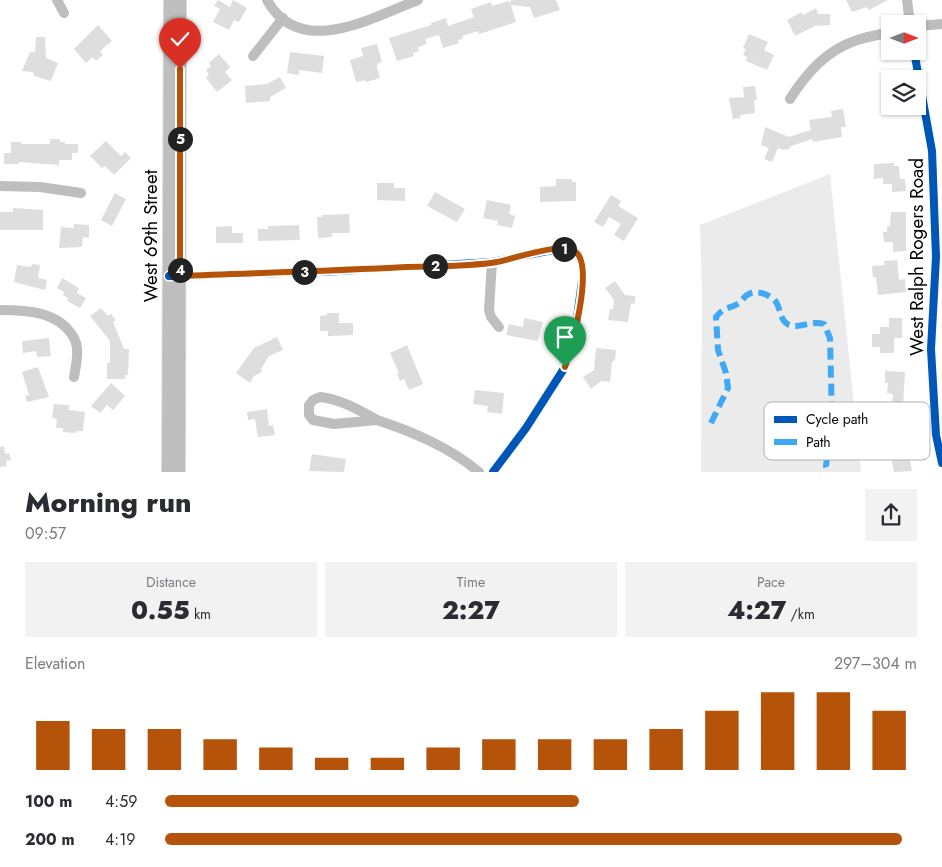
<!DOCTYPE html>
<meta charset="utf-8">
<style>
:root{--surface:#fff;--page:#f2f2f3;--text:#2b2b33;--muted:#7c7c81;--accent:#b45309}
body{margin:0;font-family:Jost,sans-serif;background:var(--page);color:var(--text);height:100vh;display:flex;flex-direction:column;font-size:19px;white-space:nowrap}
*{box-sizing:border-box;margin:0}
p{font-size:16px;color:var(--muted)}
.icon{flex:none;width:28px;height:28px;fill:none;stroke:currentColor;stroke-width:2;stroke-linecap:round;stroke-linejoin:round}
.map{position:relative;height:472px;overflow:hidden}
.side{display:flex;flex-direction:column;background:var(--surface);flex:1}
.side>*{flex:none}
.needle{width:32px;rotate:90deg}
.tools{position:absolute;left:881px;top:15px;display:grid;gap:10px}
.tools a{display:grid;place-items:center;width:45px;height:45px;border-radius:0px;background:var(--surface);box-shadow:0 1px 4px #0004;font-size:25px}
.pin{position:absolute;display:grid;place-items:center;width:42px;height:42px;color:#fff;margin:-51px -21px;border-radius:50% 50% 50% 0;rotate:-45deg;box-shadow:0 0 5px #0007}
.pin .icon{rotate:45deg}
.km{position:absolute;width:25px;height:25px;margin:-12px;border-radius:50%;background:#222;color:#fff;font-size:14px;line-height:25px;text-align:center}
.round{display:grid;place-items:center;flex:none;width:52px;height:52px;border-radius:0px;background:var(--page)}
.head{display:flex;align-items:center;justify-content:space-between;height:85px;padding:0 25px}
h1{font-size:28px;font-weight:800;line-height:38px}
.metrics{display:grid;grid-template-columns:repeat(3,1fr);gap:8px;height:85px;padding:5px 25px}
.metrics div{display:grid;align-content:center;border-radius:0px;background:var(--page);text-align:center}
.metrics b{font-size:25px;font-weight:800}
.metrics small{font-size:14px;font-weight:400}
.metrics p{font-size:14px}
.chart{height:140px;padding:10px 25px}
.chart p{display:flex;justify-content:space-between}
.chart svg{width:100%;height:90px;margin-top:5px;stroke:var(--accent);stroke-width:6}
ul{padding:0 25px;list-style:none;font-size:16px}
li{display:grid;grid-template-columns:80px 60px 1fr;align-items:center;height:38px}
li i{height:12px;border-radius:6px;background:var(--accent)}
.map>svg:first-child{display:block}
.green{fill:#ebebeb}
.building{fill:#dedede}
.lines{fill:none;stroke-linecap:round;stroke-linejoin:round}
.major-casing{stroke:#dbdbdb;stroke-width:14}
.minor{stroke:#bebebe;stroke-width:10}
.major{stroke:#bebebe;stroke-width:12}
.quiet{stroke:#3fa9f5;stroke-width:6;stroke-dasharray:12 6;stroke-linecap:butt}
.cycleway-casing{stroke:#fff;stroke-width:11}
.cycleway{stroke:#0057b8;stroke-width:8}
.route-casing{stroke:#fff;stroke-width:10}
.route{stroke:#b45309;stroke-width:6}
.labels{text-anchor:middle;stroke-width:5;stroke-linejoin:round;paint-order:stroke}
.street-label{font-size:19px;fill:#000;stroke:#fff}
.key{fill:#fff;stroke:#b2b2b2;stroke-width:1}
.key-label{font-size:14px;fill:#000}
</style>
<div class="map">
<svg width="942" height="472" viewBox="0 0 942 472">
<rect width="100%" height="100%" fill="#fff"/>
<path class="green" d="M 830,174 L 861,472 L 701,472 L 702,290 L 700,225 Z"/>
<path class="building" d="M 218,0 L 230,7 L 233,0 L 247,8 L 239,22 L 234,20 L 229,30 L 213,22 L 220,9 L 214,6 Z
M 511,0 L 556,0 L 560,10 L 534,18 L 530,7 L 511,5 L 516,22 L 479,34 L 478,31 L 462,36 L 463,39 L 458,40 L 459,43 L 443,48 L 439,35 L 425,39 L 427,44 L 418,47 L 419,51 L 413,53 L 414,56 L 397,61 L 389,38 L 431,25 L 431,23 L 446,18 L 448,26 L 474,17 L 471,9 L 491,2 L 492,6 L 509,1 L 510,4 Z
M 846,0 L 888,0 L 869,10 L 867,7 L 852,12 Z
M 816,8 L 818,14 L 830,14 L 830,25 L 815,26 L 795,36 L 787,20 L 802,12 L 803,15 Z
M 98,25 L 112,41 L 100,51 L 103,55 L 96,61 L 93,57 L 86,63 L 74,49 Z
M 749,34 L 768,42 L 764,50 L 774,55 L 767,70 L 746,61 L 747,57 L 743,55 L 746,49 L 743,48 Z
M 36,37 L 45,37 L 46,58 L 58,63 L 51,81 L 34,76 L 33,72 L 22,71 L 30,52 L 35,52 Z
M 377,44 L 382,62 L 377,64 L 377,67 L 380,78 L 366,82 L 365,80 L 356,82 L 350,60 L 363,56 L 361,48 Z
M 290,52 L 324,56 L 322,73 L 299,70 L 299,75 L 287,73 Z
M 219,54 L 230,67 L 225,72 L 232,80 L 217,92 L 206,78 L 209,75 L 206,70 L 211,66 L 209,63 Z
M 280,77 L 286,88 L 270,97 L 270,101 L 246,103 L 245,86 L 267,84 Z
M 755,86 L 757,100 L 754,100 L 755,113 L 740,115 L 741,118 L 733,119 L 729,98 L 744,97 L 743,87 Z
M 843,109 L 846,127 L 841,127 L 842,137 L 813,142 L 812,139 L 791,146 L 789,149 L 784,150 L 778,148 L 772,162 L 764,159 L 769,148 L 761,145 L 765,127 L 789,137 L 811,130 L 809,120 L 832,117 L 831,111 Z
M 50,139 L 60,139 L 60,142 L 65,142 L 65,144 L 78,144 L 78,153 L 72,153 L 72,160 L 59,160 L 59,165 L 19,162 L 19,164 L 4,164 L 4,153 L 11,153 L 11,142 L 21,142 L 21,144 L 50,144 Z
M 106,141 L 121,156 L 125,152 L 131,158 L 114,175 L 105,166 L 102,168 L 90,156 Z
M 894,163 L 894,166 L 899,166 L 900,179 L 905,179 L 906,191 L 892,192 L 892,184 L 883,184 L 883,178 L 874,179 L 874,164 Z
M 556,179 L 572,179 L 572,182 L 576,182 L 576,201 L 540,202 L 540,187 L 556,186 Z
M 377,183 L 394,183 L 394,188 L 405,188 L 405,201 L 377,200 Z
M 435,192 L 465,209 L 457,222 L 427,206 Z
M 115,193 L 126,199 L 112,226 L 101,220 Z
M 611,195 L 621,201 L 618,206 L 638,218 L 624,241 L 614,235 L 621,224 L 609,217 L 603,227 L 594,222 Z
M 487,200 L 511,205 L 509,214 L 515,216 L 512,228 L 497,225 L 498,221 L 483,218 Z
M 13,208 L 43,210 L 43,230 L 0,230 L 0,212 L 13,212 Z
M 891,212 L 906,212 L 906,251 L 893,252 L 893,242 L 884,242 L 883,232 L 887,232 L 887,226 L 890,226 Z
M 349,214 L 350,233 L 332,233 L 332,237 L 318,238 L 317,217 L 322,217 L 322,215 Z
M 74,224 L 89,225 L 89,238 L 83,237 L 82,247 L 59,248 L 61,227 L 74,228 Z
M 299,225 L 300,240 L 258,241 L 258,229 L 268,229 L 268,226 Z
M 232,226 L 232,233 L 243,233 L 243,243 L 216,243 L 216,227 Z
M 897,260 L 899,280 L 905,279 L 906,292 L 878,295 L 876,277 L 873,277 L 872,266 L 885,265 L 884,261 Z
M 32,264 L 40,265 L 38,278 L 47,280 L 45,290 L 14,282 L 17,265 L 31,267 Z
M 62,278 L 79,288 L 77,293 L 86,298 L 80,308 L 67,301 L 68,298 L 63,295 L 64,292 L 57,288 Z
M 615,281 L 625,295 L 635,296 L 635,304 L 631,303 L 628,322 L 608,320 L 610,309 L 613,309 L 614,300 L 605,288 Z
M 101,308 L 108,316 L 111,314 L 116,320 L 113,322 L 124,349 L 129,349 L 128,375 L 125,375 L 125,379 L 107,379 L 107,363 L 110,363 L 110,341 L 90,316 Z
M 327,313 L 339,313 L 339,323 L 353,323 L 353,335 L 328,336 L 328,331 L 320,331 L 320,316 L 327,315 Z
M 524,318 L 543,322 L 538,341 L 506,335 L 509,324 L 523,327 Z
M 889,318 L 902,318 L 902,338 L 894,338 L 894,353 L 880,353 L 880,347 L 872,347 L 872,334 L 880,334 L 880,327 L 889,327 Z
M 277,337 L 283,350 L 269,356 L 261,369 L 262,372 L 254,376 L 250,383 L 236,373 L 254,348 Z
M 49,338 L 51,356 L 37,357 L 36,351 L 23,353 L 22,341 Z
M 407,345 L 423,384 L 409,390 L 404,379 L 400,381 L 397,373 L 399,373 L 390,353 Z
M 596,348 L 616,350 L 615,360 L 612,362 L 610,382 L 601,381 L 591,389 L 583,377 L 594,370 Z
M 38,367 L 49,397 L 27,402 L 25,396 L 29,395 L 22,372 Z
M 885,371 L 905,372 L 903,406 L 892,405 L 893,394 L 887,393 L 888,383 L 885,383 Z
M 111,383 L 125,396 L 113,410 L 107,405 L 100,413 L 91,406 Z
M 475,390 L 504,393 L 502,414 L 487,412 L 488,406 L 473,404 Z
M 54,404 L 69,405 L 69,410 L 85,412 L 83,431 L 77,431 L 76,433 L 63,432 L 63,428 L 56,428 L 57,419 L 52,418 Z
M 267,409 L 269,426 L 273,425 L 275,435 L 258,437 L 255,419 L 248,420 L 247,412 Z
M 4,446 L 5,454 L 9,453 L 11,460 L 6,461 L 7,466 L 0,467 L 0,447 Z
M 912,447 L 914,455 L 909,456 L 912,471 L 894,472 L 891,457 L 886,458 L 885,452 Z
M 312,454 L 346,459 L 344,472 L 309,471 Z"/>
<g class="lines">
<defs>
<path id="major" d="M 168,472 L 170,0
M 179,472 L 180,0"/>
</defs>
<use href="#major" class="major-casing"/>
<path class="minor" d="M 57,0 L 64,13
M 267,0 C 300,60 373,17 418,0
M 907,0 L 910,24
M 918,26 L 942,24
M 914,51 L 932,151 L 936,257 L 931,349 L 936,435 L 942,463
M 253,56 L 283,18
M 790,99 C 805,75 825,52 852,42 C 864,37 878,35 890,32
M 0,186 L 40,187 L 81,193
M 492,262 L 489,310 L 491,317 L 499,327
M 172,276 L 323,272 L 492,262 L 558,249 L 571,250 L 577,253 L 583,267 L 582,281 L 574,339 L 565,367 L 526,428 L 493,472
M 0,310 C 26,310 59,311 74,338 C 80,349 76,365 74,377
M 320,397 C 340,399 359,410 377,420 L 334,424 L 313,420 L 309,415 L 309,405 L 313,400 Z
M 377,420 C 413,432 449,447 479,472"/>
<use href="#major" class="major"/>
<path class="quiet" d="M 711,423 L 728,388 L 726,373 L 718,350 L 716,317 C 726,305 729,310 739,303 C 742,301 744,297 747,295 C 756,289 770,294 776,302 C 781,309 779,320 789,325 C 799,329 811,320 824,324 L 830,338 L 832,419 L 826,466 L 828,472"/>
<defs>
<path id="cycleway" d="M 914,51 L 932,151 L 936,257 L 931,349 L 936,435 L 942,463
M 169,276 L 323,272 L 492,262 L 558,249 L 571,250 L 577,253 L 583,267 L 582,281 L 574,339 L 565,367 L 526,428 L 493,472"/>
</defs>
<use href="#cycleway" class="cycleway-casing"/>
<use href="#cycleway" class="cycleway"/>
</g>
<g class="lines">
<defs>
<path id="route" d="M 180,69 L 180,276 C 255,273 330,271 406,267 C 436,266 467,267 497,262 C 514,259 564,240 577,253 C 593,270 572,347 565,367"/>
</defs>
<use href="#route" class="route-casing"/>
<use href="#route" class="route"/>
</g>
<g class="labels">
<g class="street-label">
<text transform="translate(150 236) rotate(-90)" y="7">West 69th Street</text>
<text transform="translate(916 257) rotate(-90)" y="7">West Ralph Rogers Road</text>
</g>
</g>
<rect x="764" y="402" width="166" height="58" rx="8" class="key"/>
<rect x="774" y="416" width="23" height="7" fill="#0057b8"/>
<rect x="774" y="439" width="23" height="6" fill="#3fa9f5"/>
<g class="key-label">
<text x="806" y="424">Cycle path</text>
<text x="806" y="447">Path</text>
</g>
</svg>
<div class="tools">
<a><svg class="needle" viewBox="-14 -14 28 28"><path d="M0-13l5 13h-10z" fill="#e53935"/><path d="M0 13l5-13h-10z" fill="#7c7c81"/></svg></a>
<a><svg class="icon" aria-label="layers" viewBox="0 0 24 24"><path d="M12 4l9 5-9 5-9-5zM3 14l9 5 9-5"/></svg></a>
</div>
<div class="pin" style="left:565px;top:367px;background:#1e9e55"><svg class="icon" aria-label="arrive" viewBox="0 0 24 24"><path d="M6 21V4h12l-3 4 3 4H6"/></svg></div>
<div class="pin" style="left:180px;top:69px;background:#d93025"><svg class="icon" aria-label="check" viewBox="0 0 24 24"><path d="M5 12l5 5 9-10"/></svg></div>
<b class="km" style="left:564px;top:249px">1</b>
<b class="km" style="left:435px;top:266px">2</b>
<b class="km" style="left:304px;top:272px">3</b>
<b class="km" style="left:180px;top:270px">4</b>
<b class="km" style="left:180px;top:139px">5</b>
</div>
<section class="side">
<div class="head"><div><h1>Morning run</h1><p>09:57</p></div><a class="round"><svg class="icon" aria-label="share" viewBox="0 0 24 24"><path d="M12 15V3M7 8l5-5 5 5M5 13v7h14v-7"/></svg></a></div>
<div class="metrics">
<div><p>Distance</p><b>0.55<small> km</small></b></div>
<div><p>Time</p><b>2:27</b></div>
<div><p>Pace</p><b>4:27<small> /km</small></b></div>
</div>
<div class="chart"><p><span>Elevation</span>297–304 m</p>
<svg viewBox="0 0 160 44" preserveAspectRatio="none"><path d="M5 44V20M15 44V24M25 44V24M35 44V29M45 44V33M55 44V38M65 44V38M75 44V33M85 44V29M95 44V29M105 44V29M115 44V24M125 44V15M135 44V6M145 44V6M155 44V15"/></svg>
</div>
<ul>
<li><b>100 m</b>4:59<i style="width:55%"></i></li>
<li><b>200 m</b>4:19<i style="width:98%"></i></li>
</ul>
</section>
